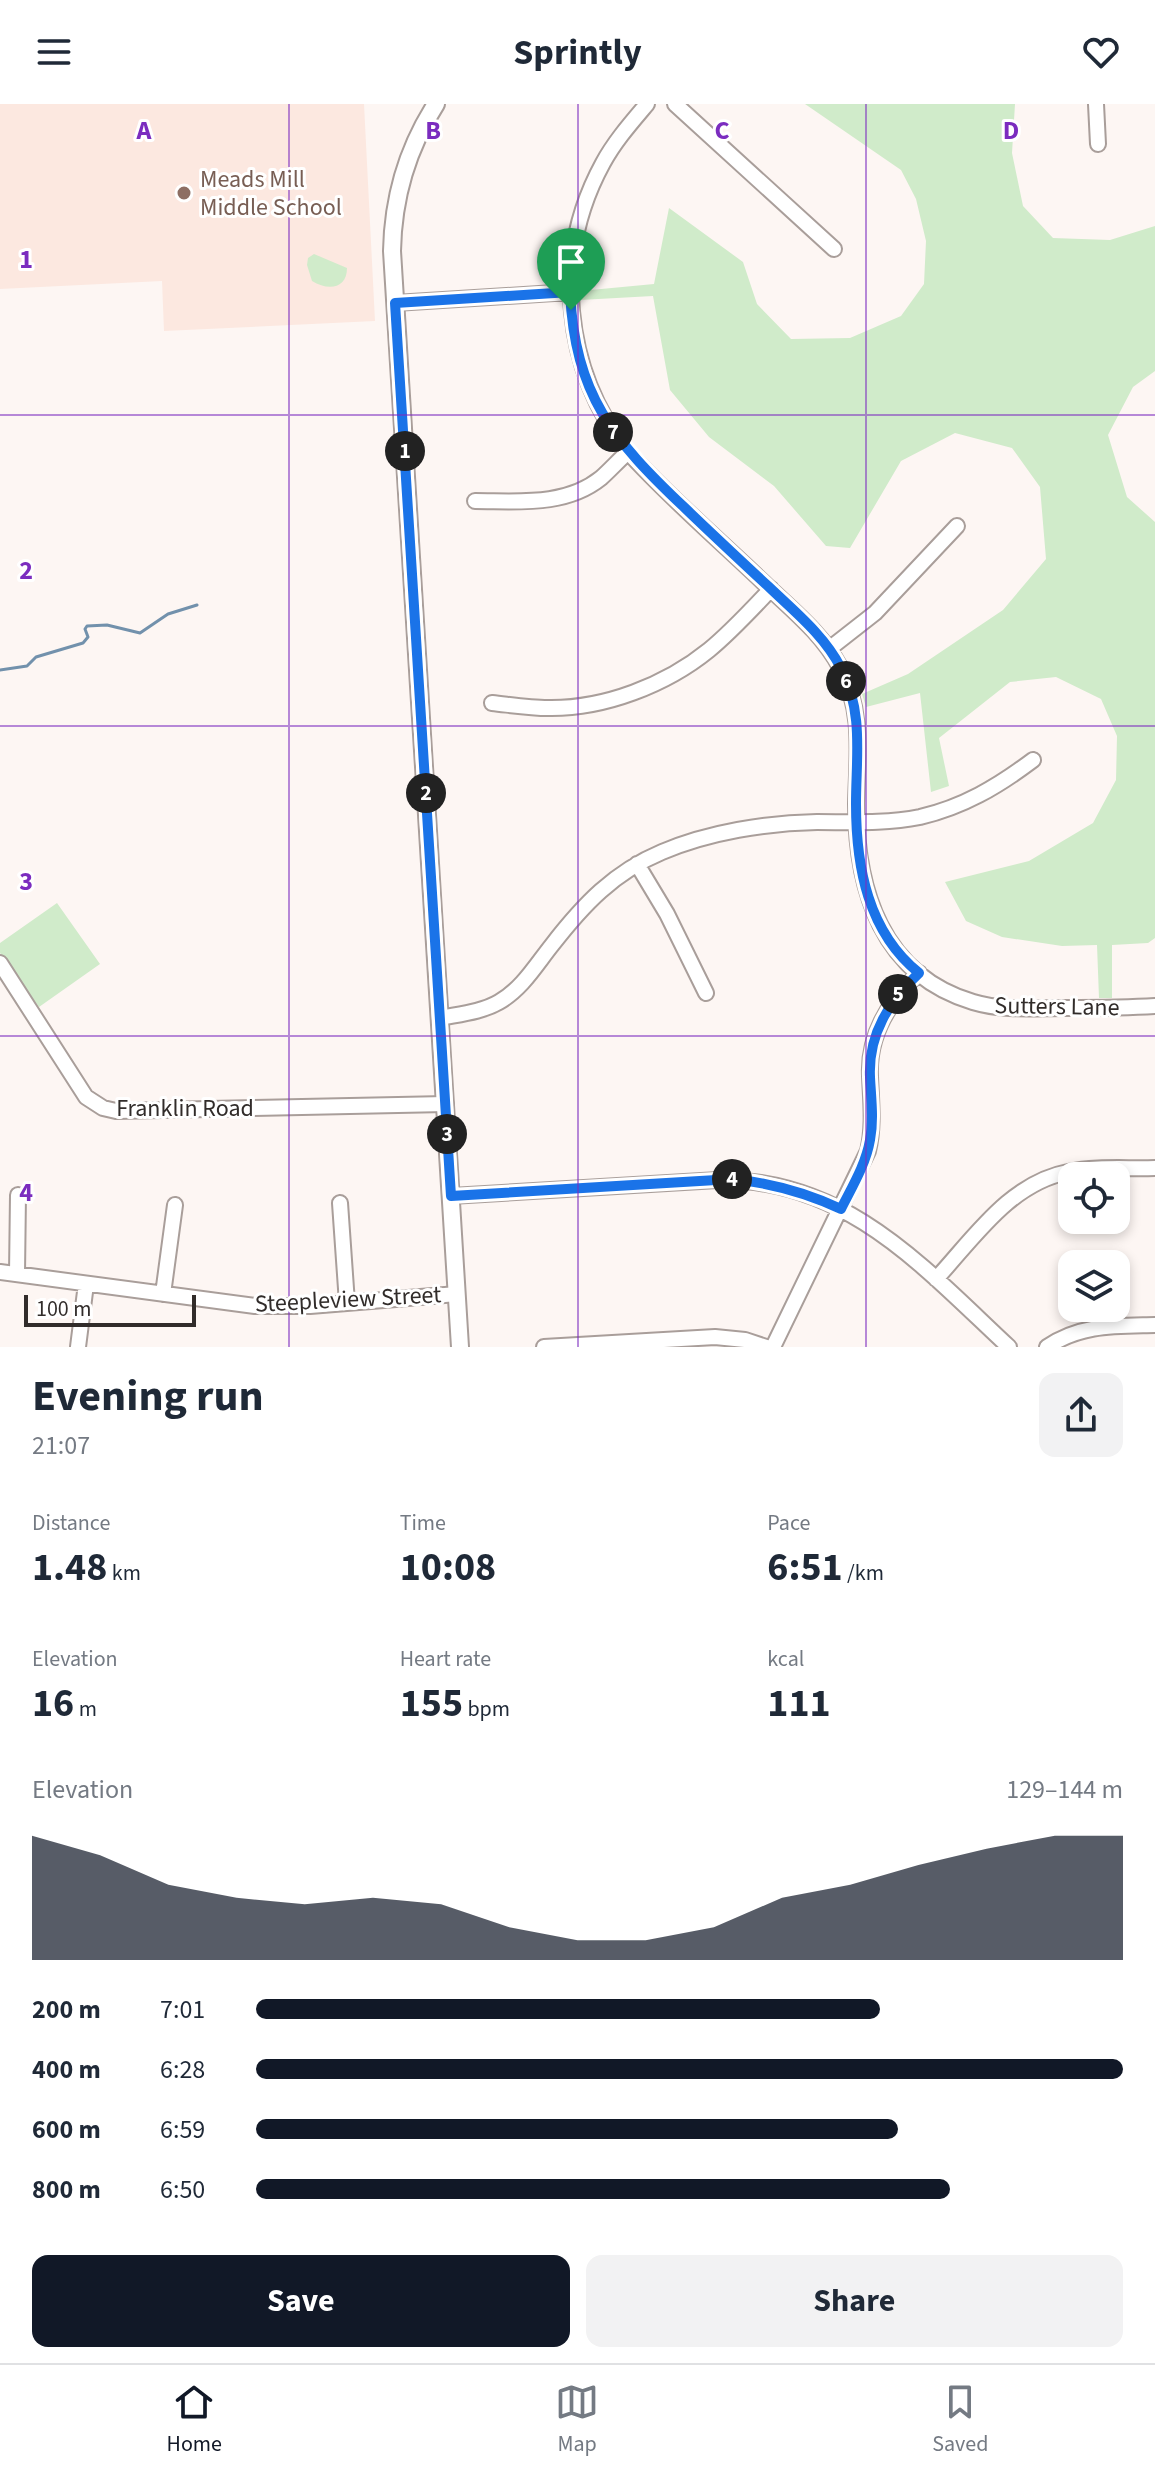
<!DOCTYPE html>
<meta charset="utf-8">
<style>
:root{--surface:#fff;--page:#f2f2f3;--text:#1f2937;--muted:#747a83;--line:#e0e1e3;--accent:#111827}
body{margin:0;font-family:"Source Sans 3",sans-serif;background:var(--page);color:var(--text);height:100vh;display:flex;flex-direction:column;font-size:30px;white-space:nowrap}
*{box-sizing:border-box;margin:0}
p{font-size:26px;color:var(--muted)}
.icon{flex:none;width:44px;height:44px;fill:none;stroke:currentColor;stroke-width:2;stroke-linecap:round;stroke-linejoin:round}
.map{position:relative;height:1243px;overflow:hidden}
.sheet{display:flex;flex-direction:column;background:var(--surface);flex:1}
.sheet>*{flex:none}
.buttons{position:absolute;left:1058px;top:1058px;display:grid;gap:16px}
.buttons a{display:grid;place-items:center;width:72px;height:72px;border-radius:16px;background:var(--surface);box-shadow:0 4px 12px #0003;font-size:40px}
.scale{position:absolute;left:24px;bottom:20px;width:172px;box-sizing:border-box;padding-left:8px;border:4px solid #312c2a;border-top:0;font-size:22px;line-height:28px;white-space:nowrap;color:#312c2a;-webkit-text-stroke:6px #fff;paint-order:stroke}
.pin{position:absolute;display:grid;place-items:center;width:68px;height:68px;color:#fff;margin:-82px -34px;border-radius:50% 50% 50% 0;rotate:-45deg;box-shadow:0 0 8px #0007}
.pin .icon{rotate:45deg}
.km{position:absolute;width:40px;height:40px;margin:-20px;border-radius:50%;background:#222;color:#fff;font-size:22px;line-height:40px;text-align:center}
.round{display:grid;place-items:center;flex:none;width:84px;height:84px;border-radius:16px;background:var(--page)}
.head{display:flex;align-items:center;justify-content:space-between;height:136px;padding:0 32px}
h1{font-size:44px;font-weight:700;line-height:60px}
.stats{display:grid;grid-template-columns:repeat(3,1fr);gap:12px;height:136px;padding:8px 32px}
.stats div{display:grid;align-content:center}
.stats b{font-size:40px;font-weight:700}
.stats small{font-size:22px;font-weight:400}
.stats p{font-size:22px}
.chart{height:224px;padding:16px 32px}
.chart p{display:flex;justify-content:space-between}
.chart svg{width:100%;height:144px;margin-top:8px;fill:var(--accent);opacity:.7}
.primary-button{display:flex;gap:16px;margin-top:auto;padding:16px 32px}
.primary-button a{flex:1;height:92px;border-radius:16px;background:var(--accent);color:#fff;font-size:32px;font-weight:700;line-height:92px;text-align:center}
.primary-button a+a{background:var(--page);color:var(--text)}
ul{padding:0 32px;list-style:none;font-size:26px}
li{display:grid;grid-template-columns:128px 96px 1fr;align-items:center;height:60px}
li i{height:20px;border-radius:10px;background:var(--accent)}
header{display:flex;justify-content:space-between;align-items:center;height:104px;padding:0 32px;background:var(--surface);font-size:36px;font-weight:700}
.tabs{display:flex;justify-content:space-around;align-items:center;height:112px;border-top:2px solid var(--line);background:var(--surface);font-size:22px;color:var(--muted)}
.tabs a{display:grid;justify-items:center;gap:4px}
.tabs .selected{color:var(--accent)}
.map>svg:first-child{display:block}
.built{fill:#fce8e0}
.green{fill:#d0ebca}
.lines{fill:none;stroke-linecap:round;stroke-linejoin:round}
.stream{stroke:#7291ac;stroke-width:3}
.minor-casing{stroke:#a99e9a;stroke-width:18}
.tertiary-casing{stroke:#a99e9a;stroke-width:20}
.minor{stroke:#fff;stroke-width:14}
.tertiary{stroke:#fff;stroke-width:16}
.route-casing{stroke:#fff;stroke-width:16}
.route{stroke:#1a73e8;stroke-width:10}
.grid{fill:none;stroke:#7b2cbf;stroke-width:2;stroke-opacity:0.55}
.education-dot{fill:#8d6e63;stroke:#fff;stroke-width:3}
.labels{text-anchor:middle;stroke-width:6;stroke-linejoin:round;paint-order:stroke}
.education-label{font-size:24px;fill:#785e54;stroke:#fff;text-anchor:start}
.street-label{font-size:24px;fill:#312c2a;stroke:#fff}
.grid-label{font-size:26px;text-anchor:middle;font-weight:bold;fill:#7b2cbf;stroke:#fff;stroke-width:6;stroke-linejoin:round;paint-order:stroke}
</style>
<header><svg class="icon" aria-label="menu" viewBox="0 0 24 24"><path d="M4 6h16M4 12h16M4 18h16"/></svg>Sprintly<svg class="icon" aria-label="heart" viewBox="0 0 24 24"><path d="M12 20l-8-8c-3-5 5-10 8-4 3-6 11-1 8 4z"/></svg></header>
<div class="map">
<svg width="1155" height="1243" viewBox="0 0 1155 1243">
<rect width="100%" height="100%" fill="#fdf6f3"/>
<path class="built" d="M 0,0 L 364,0 L 375,217 L 164,227 L 162,177 L 0,185 Z"/>
<path class="green" d="M 805,0 L 1015,0 L 1012,49 L 1023,102 L 1053,134 L 1110,136 L 1155,122 L 1155,267 L 1133,283 L 1108,331 L 1127,393 L 1155,418 L 1155,834 L 1148,839 L 1112,841 L 1112,894 L 1099,894 L 1097,841 L 1062,842 L 1002,833 L 966,817 L 945,778 L 1029,757 L 1093,719 L 1116,676 L 1117,632 L 1101,595 L 1056,573 L 1010,578 L 939,634 L 949,682 L 931,688 L 920,589 L 866,603 L 862,590 L 908,570 L 1003,506 L 1046,455 L 1040,383 L 1012,344 L 955,329 L 901,357 L 850,444 L 826,442 L 774,382 L 709,333 L 670,286 L 653,192 L 580,196 L 580,187 L 654,180 L 669,104 L 743,158 L 757,200 L 791,235 L 850,234 L 901,212 L 924,180 L 926,137 L 916,95 L 901,66 Z
M 314,150 L 347,164 C 347,185 328,187 312,177 L 307,161 L 308,154 Z
M 57,799 L 100,860 L 39,903 L 0,849 L 0,839 Z"/>
<g class="lines">
<path class="stream" d="M 0,566 L 27,562 L 36,553 L 83,539 L 88,533 L 85,525 L 87,522 L 107,521 L 140,529 L 168,510 L 197,501"/>
<defs>
<path id="minor" d="M 647,0 C 631,19 615,37 603,59 C 552,152 563,265 628,348 C 670,394 718,435 763,478 C 791,505 822,529 840,563 C 864,608 857,652 856,700 C 856,786 882,871 973,898 C 1003,907 1034,904 1064,904 C 1094,904 1125,904 1155,902
M 675,0 L 834,145
M 1096,0 L 1098,40
M 395,199 L 570,188
M 475,397 C 517,397 565,403 601,374 C 610,366 619,356 628,348
M 829,545 L 875,509 L 957,422
M 492,599 C 511,601 530,604 548,604 C 604,605 666,581 709,546 C 731,528 751,506 771,485
M 637,760 L 667,810 L 706,889
M 0,859 L 86,993 L 103,1004 L 116,1007 L 446,1000
M 440,914 C 460,910 482,908 499,898 C 522,885 536,861 552,841 C 583,801 614,768 662,748 C 709,728 766,719 817,718 C 851,718 885,720 920,713 C 963,703 997,683 1033,656
M 451,1092 L 718,1076 C 846,1074 923,1163 1009,1243
M 340,1099 L 347,1199
M 0,1168 L 255,1202 L 310,1202 L 457,1190
M 17,1170 L 18,1091
M 936,1175 C 974,1134 1010,1079 1068,1068 C 1096,1062 1127,1065 1155,1064
M 163,1190 L 175,1101
M 78,1243 L 86,1180
M 544,1243 L 715,1233 L 745,1236 L 766,1243
M 773,1243 L 868,1047 C 874,1022 871,998 870,972 C 868,930 889,897 919,869
M 1047,1243 C 1081,1220 1116,1222 1155,1221"/>
<path id="tertiary" d="M 436,0 C 407,45 393,93 392,147 L 460,1243"/>
</defs>
<use href="#minor" class="minor-casing"/>
<use href="#tertiary" class="tertiary-casing"/>
<use href="#minor" class="minor"/>
<use href="#tertiary" class="tertiary"/>
</g>
<g class="lines">
<defs>
<path id="route" d="M 570,188 C 575,291 613,336 685,404 C 713,431 741,457 769,483 C 795,508 824,531 841,564 C 864,609 856,652 856,700 C 856,763 868,828 919,869 C 889,897 868,930 870,973 C 871,994 874,1015 870,1036 C 866,1060 852,1083 841,1105 C 807,1089 770,1079 733,1075 L 451,1092 L 395,199 Z"/>
</defs>
<use href="#route" class="route-casing"/>
<use href="#route" class="route"/>
</g>
<path class="grid" d="M 289,0 L 289,1243M 578,0 L 578,1243M 866,0 L 866,1243M 0,311 L 1155,311M 0,622 L 1155,622M 0,932 L 1155,932"/>
<circle class="education-dot" cx="184" cy="89" r="8"/>
<g class="labels">
<g class="education-label">
<text x="200" y="83">Meads Mill<tspan x="200" dy="28">Middle School</tspan></text>
</g>
<g class="street-label">
<text transform="translate(1057 902) rotate(1)" y="8">Sutters Lane</text>
<text x="185" y="1012">Franklin Road</text>
<text transform="translate(348 1195) rotate(-3)" y="8">Steepleview Street</text>
</g>
</g>
<g class="grid-label">
<text x="144" y="35">A</text>
<text x="433" y="35">B</text>
<text x="722" y="35">C</text>
<text x="1011" y="35">D</text>
<text x="26" y="164">1</text>
<text x="26" y="475">2</text>
<text x="26" y="786">3</text>
<text x="26" y="1097">4</text>
</g>
</svg>
<div class="buttons">
<a><svg class="icon" aria-label="locate" viewBox="0 0 24 24"><circle cx="12" cy="12" r="6"/><path d="M12 2v4M12 18v4M2 12h4M18 12h4"/></svg></a>
<a><svg class="icon" aria-label="layers" viewBox="0 0 24 24"><path d="M12 4l9 5-9 5-9-5zM3 14l9 5 9-5"/></svg></a>
</div>
<div class="scale">100 m</div>
<div class="pin" style="left:571px;top:206px;background:#1e9e55"><svg class="icon" aria-label="arrive" viewBox="0 0 24 24"><path d="M6 21V4h12l-3 4 3 4H6"/></svg></div>
<b class="km" style="left:405px;top:347px">1</b>
<b class="km" style="left:426px;top:689px">2</b>
<b class="km" style="left:447px;top:1030px">3</b>
<b class="km" style="left:732px;top:1075px">4</b>
<b class="km" style="left:898px;top:890px">5</b>
<b class="km" style="left:846px;top:577px">6</b>
<b class="km" style="left:613px;top:328px">7</b>
</div>
<section class="sheet">
<div class="head"><div><h1>Evening run</h1><p>21:07</p></div><a class="round"><svg class="icon" aria-label="share" viewBox="0 0 24 24"><path d="M12 15V3M7 8l5-5 5 5M5 13v7h14v-7"/></svg></a></div>
<div class="stats">
<div><p>Distance</p><b>1.48<small> km</small></b></div>
<div><p>Time</p><b>10:08</b></div>
<div><p>Pace</p><b>6:51<small> /km</small></b></div>
</div>
<div class="stats">
<div><p>Elevation</p><b>16<small> m</small></b></div>
<div><p>Heart rate</p><b>155<small> bpm</small></b></div>
<div><p>kcal</p><b>111</b></div>
</div>
<div class="chart"><p><span>Elevation</span>129–144 m</p>
<svg viewBox="0 0 160 44" preserveAspectRatio="none"><path d="M0 44V6L10 12L20 21L30 25L40 27L50 25L60 27L70 34L80 38L90 38L100 34L110 25L120 21L130 15L140 10L150 6L160 6V44z"/></svg>
</div>
<ul>
<li><b>200 m</b>7:01<i style="width:72%"></i></li>
<li><b>400 m</b>6:28<i style="width:100%"></i></li>
<li><b>600 m</b>6:59<i style="width:74%"></i></li>
<li><b>800 m</b>6:50<i style="width:80%"></i></li>
</ul>
<div class="primary-button"><a>Save</a><a>Share</a></div>
</section>
<nav class="tabs">
<a class="selected"><svg class="icon" aria-label="home" viewBox="0 0 24 24"><path d="M3 11l9-7 9 7M6 9v11h12V9"/></svg>Home</a>
<a><svg class="icon" aria-label="map" viewBox="0 0 24 24"><path d="M3 6l6-2 6 2 6-2v14l-6 2-6-2-6 2zM9 4v14M15 6v14"/></svg>Map</a>
<a><svg class="icon" aria-label="saved" viewBox="0 0 24 24"><path d="M7 4h10v16l-5-4-5 4z"/></svg>Saved</a>
</nav>
